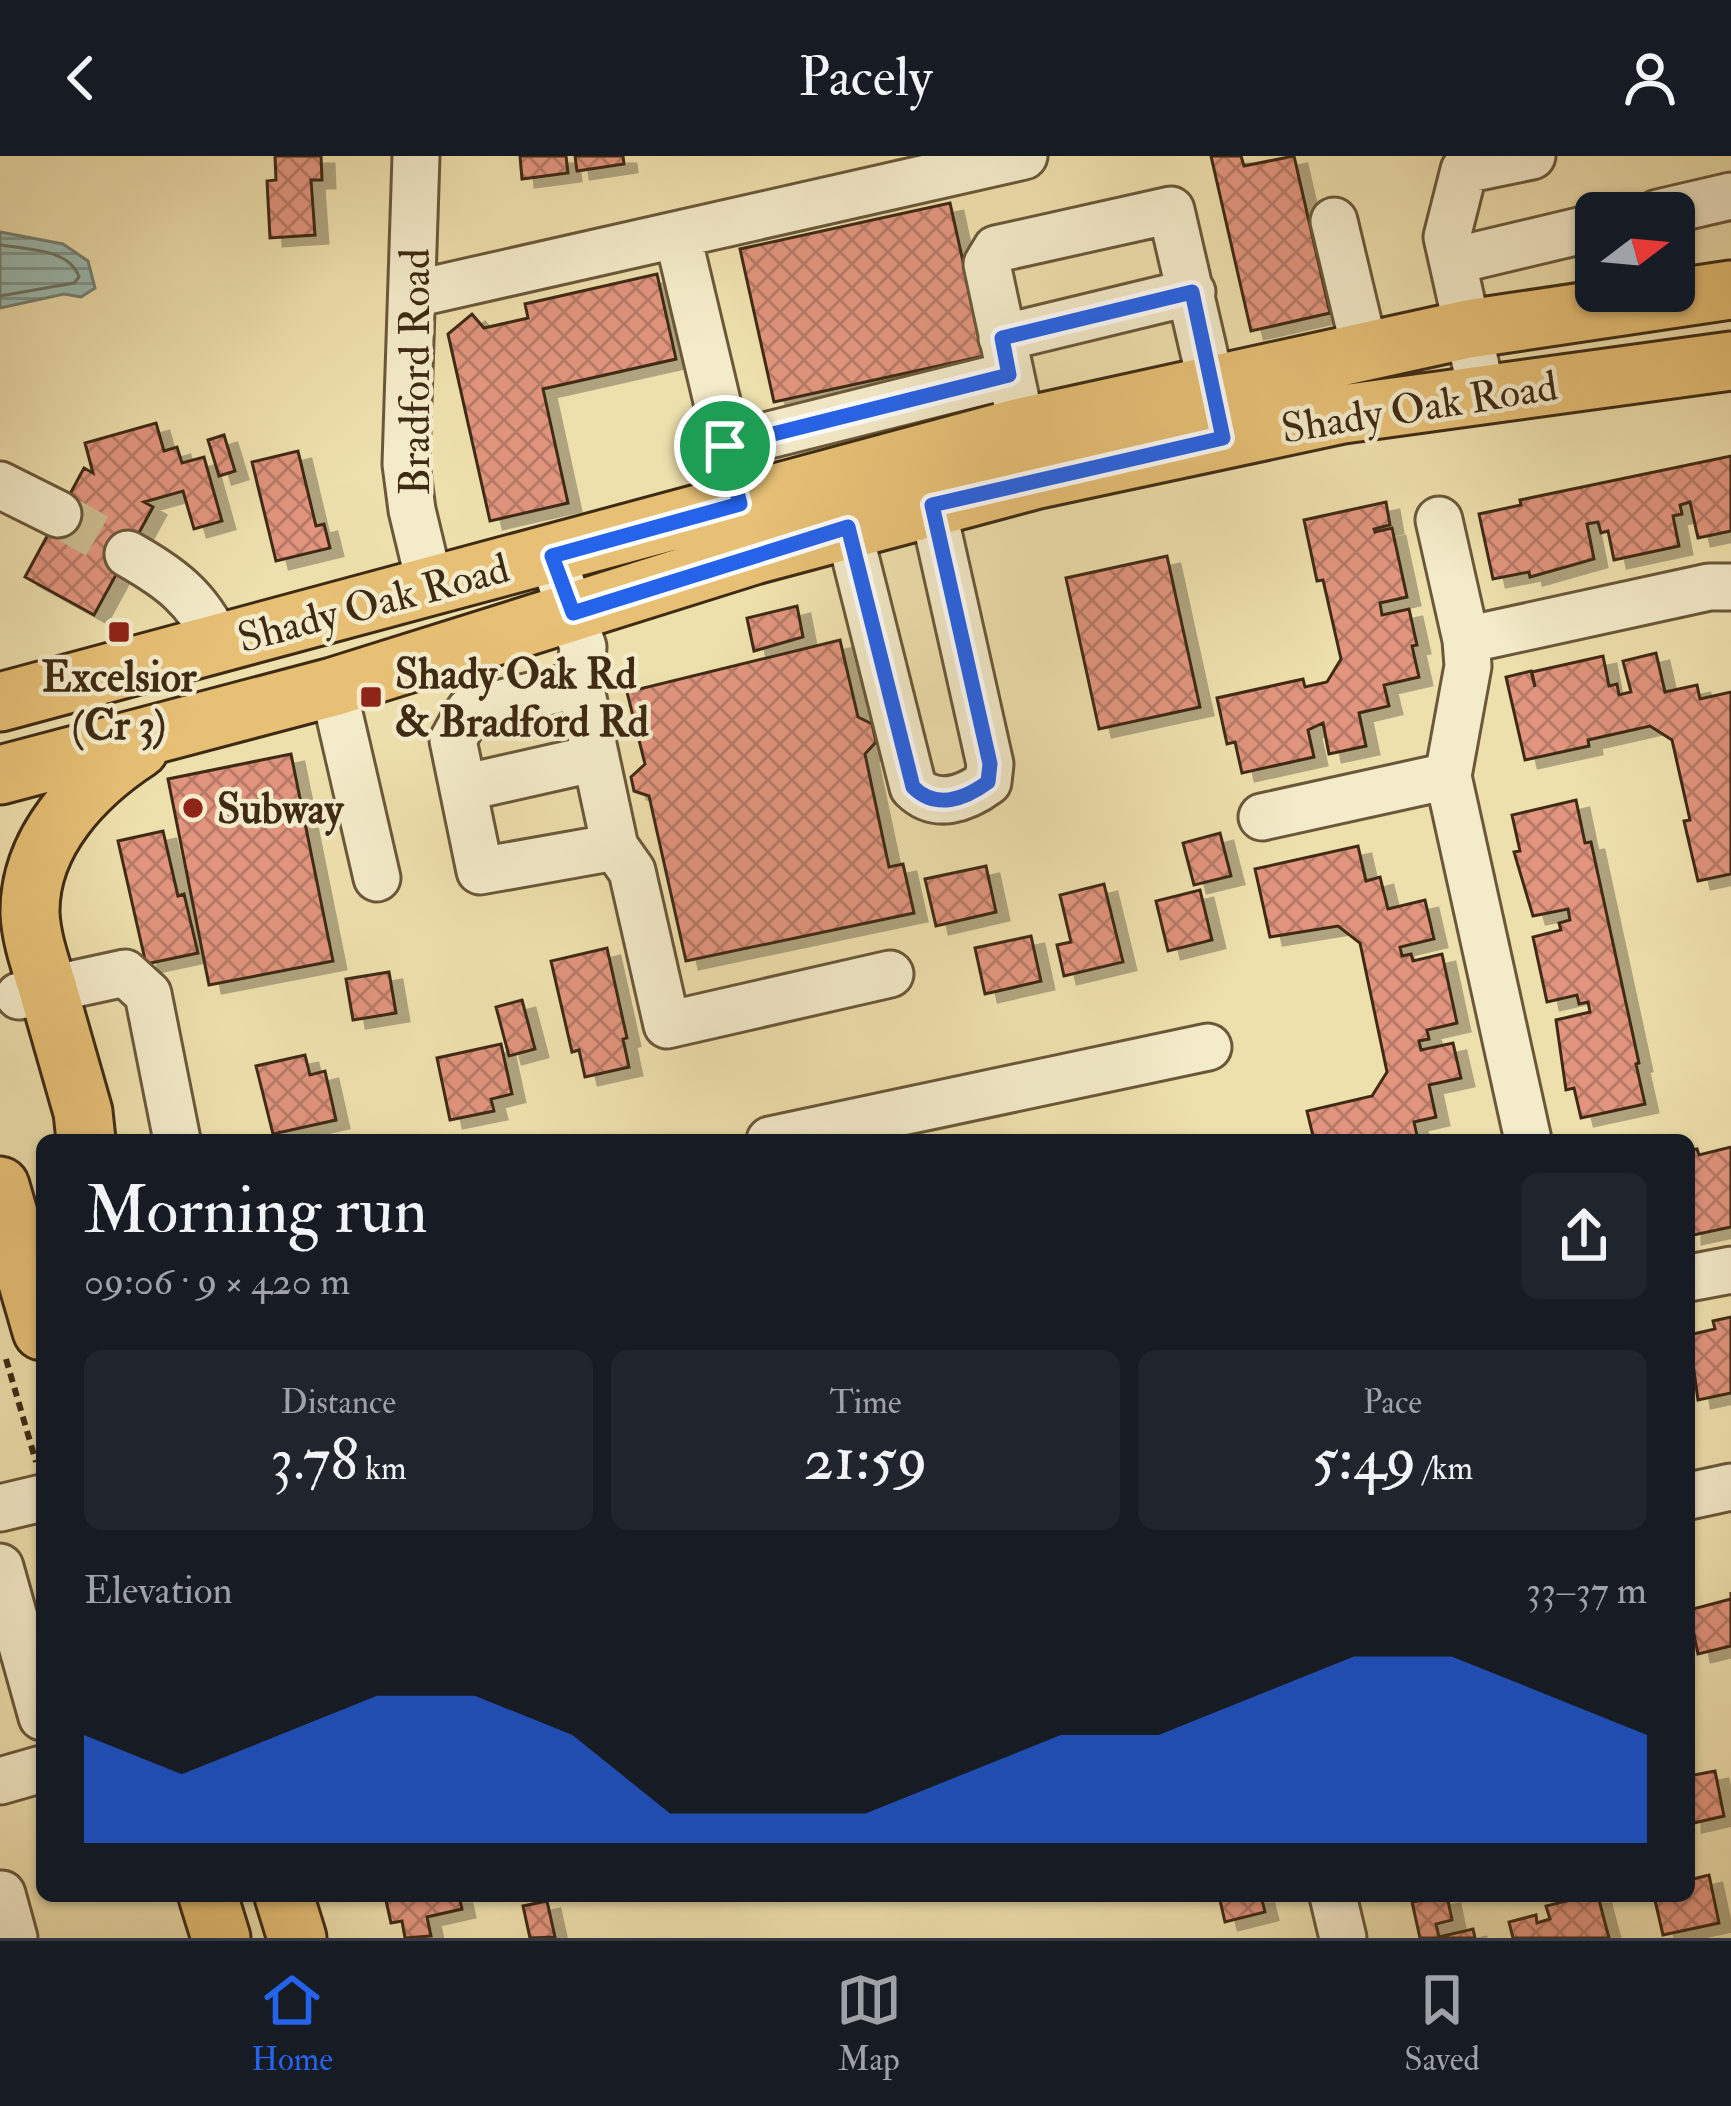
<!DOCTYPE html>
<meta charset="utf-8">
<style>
:root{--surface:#171b24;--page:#20242c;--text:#f1f3f6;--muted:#9ea1a6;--line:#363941;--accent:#2563eb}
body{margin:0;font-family:"IM FELL Double Pica",serif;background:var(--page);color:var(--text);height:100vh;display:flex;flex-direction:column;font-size:45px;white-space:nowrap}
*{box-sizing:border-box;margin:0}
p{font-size:39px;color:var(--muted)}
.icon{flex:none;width:66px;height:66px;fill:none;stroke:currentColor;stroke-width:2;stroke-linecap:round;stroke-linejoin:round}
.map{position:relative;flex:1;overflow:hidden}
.drawer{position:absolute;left:36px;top:978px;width:1659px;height:768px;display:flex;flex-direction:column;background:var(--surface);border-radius:18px;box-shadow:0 3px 9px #0004}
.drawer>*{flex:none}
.needle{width:78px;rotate:74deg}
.fabs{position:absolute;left:1575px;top:36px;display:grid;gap:24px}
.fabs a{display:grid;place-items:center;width:120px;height:120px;border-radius:18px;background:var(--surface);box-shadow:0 3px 9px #0004;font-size:60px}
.pin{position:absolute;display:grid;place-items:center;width:102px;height:102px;color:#fff;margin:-51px;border:6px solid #fff;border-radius:50%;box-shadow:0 3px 12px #0007}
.round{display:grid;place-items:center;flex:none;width:126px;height:126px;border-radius:18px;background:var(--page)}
.overview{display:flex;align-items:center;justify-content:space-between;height:204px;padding:0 48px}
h1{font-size:66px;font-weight:600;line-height:90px}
.figures{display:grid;grid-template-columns:repeat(3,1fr);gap:18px;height:204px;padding:12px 48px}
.figures div{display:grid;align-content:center;border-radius:18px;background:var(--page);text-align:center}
.figures b{font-size:60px;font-weight:600}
.figures small{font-size:33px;font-weight:400}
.figures p{font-size:33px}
.chart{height:336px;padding:24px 48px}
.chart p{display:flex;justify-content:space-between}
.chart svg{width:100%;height:216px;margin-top:12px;fill:var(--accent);opacity:.7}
header{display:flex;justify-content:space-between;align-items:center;height:156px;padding:0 48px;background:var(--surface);font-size:54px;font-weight:600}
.tabs{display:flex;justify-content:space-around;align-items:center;height:168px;border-top:3px solid var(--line);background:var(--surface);font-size:33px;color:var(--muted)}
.tabs a{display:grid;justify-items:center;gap:6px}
.tabs .on{color:var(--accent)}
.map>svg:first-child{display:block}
.water{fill:url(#water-rules);stroke:#768173;stroke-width:3}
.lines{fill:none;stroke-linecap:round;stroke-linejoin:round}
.shore{stroke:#6d7363;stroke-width:3}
.building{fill:url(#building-cross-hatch);stroke:#3f2b14;stroke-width:3;filter:url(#shadow)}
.minor-tunnel{stroke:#cbbc8e;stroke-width:45;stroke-dasharray:45 22;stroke-linecap:butt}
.minor-casing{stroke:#6b583a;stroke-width:51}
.major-casing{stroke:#3f2b14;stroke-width:63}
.path{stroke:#3f2b14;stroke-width:6;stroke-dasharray:9 6;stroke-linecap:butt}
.minor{stroke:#f4ebca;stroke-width:45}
.major{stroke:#e7c076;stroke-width:57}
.route-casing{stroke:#fff;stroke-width:24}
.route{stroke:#2563eb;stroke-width:15}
.poi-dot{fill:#8f2418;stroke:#f4ebca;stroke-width:4.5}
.labels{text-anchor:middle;stroke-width:9;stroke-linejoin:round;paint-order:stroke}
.street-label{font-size:42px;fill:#3f2b14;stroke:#f4ebca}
.poi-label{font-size:42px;font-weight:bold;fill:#3f2b14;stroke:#f4ebca;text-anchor:start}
</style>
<header><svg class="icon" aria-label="back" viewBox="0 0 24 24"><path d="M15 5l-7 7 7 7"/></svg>Pacely<svg class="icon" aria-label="person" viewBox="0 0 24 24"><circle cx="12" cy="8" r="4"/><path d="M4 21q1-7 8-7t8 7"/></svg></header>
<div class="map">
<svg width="1731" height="1782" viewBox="0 0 1731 1782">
<defs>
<pattern id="water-rules" width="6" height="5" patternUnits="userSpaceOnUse" patternTransform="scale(3)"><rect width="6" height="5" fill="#9bbbb2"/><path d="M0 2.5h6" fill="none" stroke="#809890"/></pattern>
<pattern id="building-cross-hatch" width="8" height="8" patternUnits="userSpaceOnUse" patternTransform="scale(3)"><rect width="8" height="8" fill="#e1957e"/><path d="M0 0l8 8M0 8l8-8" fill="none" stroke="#b87a66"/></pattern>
<filter id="shadow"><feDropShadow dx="13" dy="8" stdDeviation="0" flood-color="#0004"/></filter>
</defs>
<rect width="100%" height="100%" fill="#eee0ad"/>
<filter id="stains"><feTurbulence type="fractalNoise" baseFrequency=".00167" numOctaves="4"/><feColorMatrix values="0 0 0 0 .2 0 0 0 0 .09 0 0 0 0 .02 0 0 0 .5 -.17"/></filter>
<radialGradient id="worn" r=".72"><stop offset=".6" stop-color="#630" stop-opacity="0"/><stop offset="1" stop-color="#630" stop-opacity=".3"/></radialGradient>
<path class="water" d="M 0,76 L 63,88 L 88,105 L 95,132 L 81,141 L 64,138 L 0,152 Z"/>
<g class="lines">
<path class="shore" d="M 0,89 C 26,93 70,93 79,121 L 74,127 L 0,140"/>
</g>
<path class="building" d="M 275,0 L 321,0 L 322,24 L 311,24 L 315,79 L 270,82 L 267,25 L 276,24 Z
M 520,0 L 566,0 L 568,17 L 522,23 Z
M 575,0 L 623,0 L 624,8 L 577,15 Z
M 1211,0 L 1241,0 L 1244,10 L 1294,0 L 1330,157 L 1251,175 Z
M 950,47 L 984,200 L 774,246 L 740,93 Z
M 657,118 L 676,203 L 543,233 L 568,347 L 490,365 L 448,178 L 472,158 L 484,172 L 528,162 L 525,148 Z
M 156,267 L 164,295 L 177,291 L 182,307 L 204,301 L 222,365 L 194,373 L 183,335 L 144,346 L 153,351 L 94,459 L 25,421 L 84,312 L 93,317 L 85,287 Z
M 224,279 L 235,315 L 219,320 L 208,284 Z
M 298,295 L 316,370 L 324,368 L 330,392 L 276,405 L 252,306 Z
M 1731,300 L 1731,375 L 1698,382 L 1690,346 L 1680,349 L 1682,358 L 1673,360 L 1679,390 L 1614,404 L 1608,375 L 1601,377 L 1598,366 L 1587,368 L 1594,403 L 1530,421 L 1529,416 L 1493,423 L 1479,358 L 1521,349 L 1520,344 Z
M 1386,346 L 1390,369 L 1374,373 L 1375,376 L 1392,372 L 1407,441 L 1380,447 L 1382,459 L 1409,453 L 1417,489 L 1412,490 L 1419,521 L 1384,529 L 1389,550 L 1359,557 L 1366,590 L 1329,598 L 1323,567 L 1308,574 L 1314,601 L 1242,617 L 1235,586 L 1227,588 L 1217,542 L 1303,523 L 1305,531 L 1327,526 L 1341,503 L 1323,424 L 1317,425 L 1304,364 Z
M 1167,400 L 1200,551 L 1099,573 L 1066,422 Z
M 797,450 L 803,481 L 754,495 L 747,462 Z
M 840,484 L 858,561 L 872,568 L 876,586 L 865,598 L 889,711 L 903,708 L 914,757 L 686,805 L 649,640 L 634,635 L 631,621 L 645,608 L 627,536 Z
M 1656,497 L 1665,536 L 1697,529 L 1700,543 L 1731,536 L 1731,718 L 1698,725 L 1684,665 L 1690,664 L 1672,584 L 1650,570 L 1588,584 L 1589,590 L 1525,604 L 1506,521 L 1531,515 L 1535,531 L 1532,516 L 1603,500 L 1609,530 L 1617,528 L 1619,539 L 1631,536 L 1623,505 Z
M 291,598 L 333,805 L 209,829 L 168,623 Z
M 1576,644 L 1585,687 L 1591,686 L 1639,907 L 1636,908 L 1645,948 L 1581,962 L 1574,932 L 1566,934 L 1556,864 L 1590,856 L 1588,846 L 1579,848 L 1577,839 L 1547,846 L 1533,781 L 1561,774 L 1559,767 L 1570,764 L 1568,753 L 1533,760 L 1514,696 L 1520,695 L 1512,659 Z
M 163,675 L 178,740 L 184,738 L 198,797 L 146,808 L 118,685 Z
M 1220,677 L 1231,720 L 1194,729 L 1183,687 Z
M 1358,690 L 1366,725 L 1380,721 L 1388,753 L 1425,744 L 1434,783 L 1400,791 L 1402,800 L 1411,798 L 1413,805 L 1442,798 L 1457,867 L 1427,874 L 1429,883 L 1419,885 L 1421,894 L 1453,887 L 1461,922 L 1429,929 L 1436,961 L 1414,966 L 1418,984 L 1314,984 L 1307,955 L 1372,940 L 1387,916 L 1360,787 L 1338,770 L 1270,781 L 1255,713 Z
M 986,710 L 996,756 L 936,770 L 925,723 Z
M 1104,728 L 1123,806 L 1064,820 L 1057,789 L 1071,786 L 1060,739 Z
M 1200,734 L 1212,784 L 1168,795 L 1156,745 Z
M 1031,780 L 1041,825 L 985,838 L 975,792 Z
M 607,792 L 627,882 L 623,883 L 629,911 L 585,921 L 579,894 L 572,896 L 551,805 Z
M 389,816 L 396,857 L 353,864 L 346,823 Z
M 522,844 L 535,893 L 509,900 L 496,851 Z
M 501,888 L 512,938 L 491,943 L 494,955 L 450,964 L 437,902 Z
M 305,899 L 310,919 L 325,915 L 336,964 L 273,978 L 256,910 Z
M 1731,991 L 1731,1071 L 1689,1080 L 1689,994 L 1697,993 L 1699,999 Z
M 1731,1161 L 1731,1237 L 1698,1244 L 1689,1179 L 1715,1173 L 1713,1165 Z
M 1731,1436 L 1731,1490 L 1698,1498 L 1689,1454 L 1731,1443 Z
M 1715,1615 L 1724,1660 L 1689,1668 L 1689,1620 Z
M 1709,1719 L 1719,1767 L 1663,1779 L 1654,1740 L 1689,1740 L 1689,1724 Z
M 385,1740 L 459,1740 L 462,1753 L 427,1761 L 431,1780 L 405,1782 L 402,1765 L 391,1767 Z
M 1219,1740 L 1261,1740 L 1265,1756 L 1225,1766 Z
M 1447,1740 L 1452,1764 L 1436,1768 L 1439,1781 L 1473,1773 L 1475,1782 L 1420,1782 L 1412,1746 Z
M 1586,1740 L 1598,1740 L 1609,1782 L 1513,1782 L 1509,1766 L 1536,1759 L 1537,1767 L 1550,1763 L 1546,1750 Z
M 547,1745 L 555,1781 L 530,1782 L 523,1750 Z"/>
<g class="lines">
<path class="minor-tunnel" d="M 58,358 L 128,398"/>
<defs>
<path id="minor" d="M 416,0 L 406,308 L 412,354 L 430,429
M 1658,57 L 1731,40
M 1334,65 L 1365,195
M 678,81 L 748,376
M 1453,105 L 1596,71
M 414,138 L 1024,0
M 1002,182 L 1192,136
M 1482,237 L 1447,81 L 1464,14 L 1532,0
M 725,290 L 1009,219
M 1029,304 L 987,108 L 996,93 L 1171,54 L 1218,257
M 0,329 L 58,358
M 1439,364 L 1466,484
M 848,372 L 913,631 C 936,654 965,643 988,626 L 990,608 L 932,349
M 128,398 C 169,421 198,442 218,487
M 552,400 L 583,491 L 580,528 L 615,691 L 480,715 L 453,584 L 469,555 L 580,528
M 333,531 L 377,722
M 463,632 L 596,602
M 1262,661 L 1448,620
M 615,691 L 632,715 L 667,869 L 890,818
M 19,840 L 125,817 L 148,838 L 177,984
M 770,984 L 1208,891
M 1528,984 L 1448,620 L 1468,510 L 1466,484 L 1709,431 L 1731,431
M 1689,1122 L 1731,1114
M 1689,1340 L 1731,1331
M 0,1352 L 42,1342
M 0,1411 L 42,1561
M 0,1625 L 42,1613
M 2,1738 L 14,1782
M 1333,1740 L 1343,1782"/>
<path id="major" d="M 0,546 L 1021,271 L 1468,173 L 1731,134
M 0,619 L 333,531 L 754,399 L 1034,324 L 1343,258 L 1731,205
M 86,984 L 83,956 C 71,914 59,872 47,830 C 40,807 31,782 30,757 C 29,686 84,629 139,593
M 0,1030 L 42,1175
M 208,1740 L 221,1782
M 284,1740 L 297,1782"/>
</defs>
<use href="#minor" class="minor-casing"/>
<use href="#major" class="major-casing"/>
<path class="path" d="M 6,1203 L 36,1306"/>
<use href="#minor" class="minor"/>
<use href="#major" class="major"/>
</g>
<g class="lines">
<defs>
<path id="route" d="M 1192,136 L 1223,282 L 932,349 L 990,608 L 988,626 C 965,643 936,654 913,631 L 848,371 L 573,457 L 552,400 L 740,348 L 725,290 L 1009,219 L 1002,182 Z"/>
</defs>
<use href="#route" class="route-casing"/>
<use href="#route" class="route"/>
</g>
<g class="poi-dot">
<rect x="107" y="464" width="24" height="24" rx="6"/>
<rect x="359" y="529" width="24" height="24" rx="6"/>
<circle cx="193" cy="652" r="12"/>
</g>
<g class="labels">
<g class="street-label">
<text transform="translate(414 216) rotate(-90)" y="15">Bradford Road</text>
<text transform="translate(1419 250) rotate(-9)" y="15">Shady Oak Road</text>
<text transform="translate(373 446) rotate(-15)" y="15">Shady Oak Road</text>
</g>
<g class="poi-label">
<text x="395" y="532">Shady Oak Rd<tspan x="395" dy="48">&amp; Bradford Rd</tspan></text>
<text x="119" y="535" text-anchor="middle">Excelsior<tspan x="119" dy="48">(Cr 3)</tspan></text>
<text x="217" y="667">Subway</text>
</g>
</g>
<rect width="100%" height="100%" filter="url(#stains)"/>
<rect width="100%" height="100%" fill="url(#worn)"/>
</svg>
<div class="fabs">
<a><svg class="needle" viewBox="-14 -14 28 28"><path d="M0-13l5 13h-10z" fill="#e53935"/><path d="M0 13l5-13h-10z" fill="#9ea1a6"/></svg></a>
</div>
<div class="pin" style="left:725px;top:290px;background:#1e9e55"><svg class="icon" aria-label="arrive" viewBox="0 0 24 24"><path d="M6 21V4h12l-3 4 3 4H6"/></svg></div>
<section class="drawer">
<div class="overview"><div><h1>Morning run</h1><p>09:06 · 9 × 420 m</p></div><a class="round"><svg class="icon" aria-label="share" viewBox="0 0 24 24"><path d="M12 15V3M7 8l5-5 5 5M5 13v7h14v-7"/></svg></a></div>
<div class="figures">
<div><p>Distance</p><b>3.78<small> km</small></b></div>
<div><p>Time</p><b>21:59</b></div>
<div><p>Pace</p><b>5:49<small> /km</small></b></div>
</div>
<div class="chart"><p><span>Elevation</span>33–37 m</p>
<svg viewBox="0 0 160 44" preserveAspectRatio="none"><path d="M0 44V22L10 30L20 22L30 14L40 14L50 22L60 38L70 38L80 38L90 30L100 22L110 22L120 14L130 6L140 6L150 14L160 22V44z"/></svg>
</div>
</section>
</div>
<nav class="tabs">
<a class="on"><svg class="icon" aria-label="home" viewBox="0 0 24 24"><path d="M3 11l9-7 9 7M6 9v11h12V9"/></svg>Home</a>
<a><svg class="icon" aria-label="map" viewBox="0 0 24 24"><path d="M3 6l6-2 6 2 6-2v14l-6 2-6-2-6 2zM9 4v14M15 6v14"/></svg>Map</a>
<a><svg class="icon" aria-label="saved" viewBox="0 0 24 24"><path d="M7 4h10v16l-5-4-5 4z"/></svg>Saved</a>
</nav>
